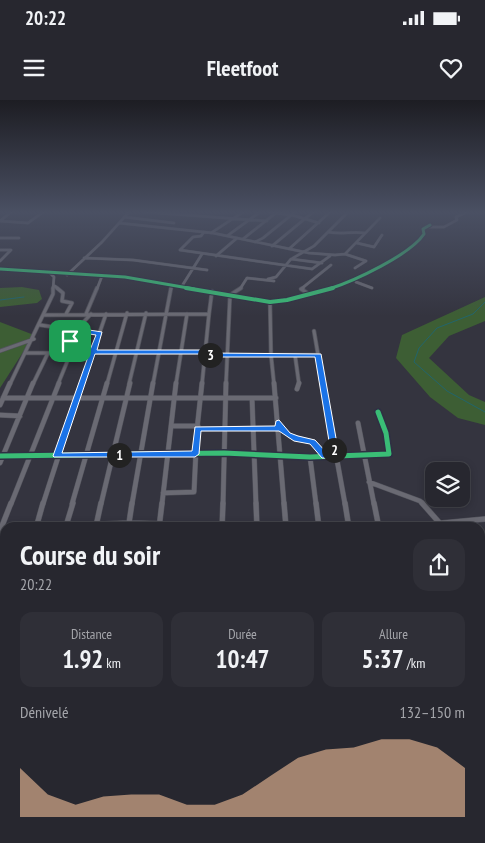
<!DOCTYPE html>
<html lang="fr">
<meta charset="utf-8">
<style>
:root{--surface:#27272f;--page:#2f2f37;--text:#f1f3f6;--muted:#a4a5aa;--line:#43444b;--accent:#d6ab8b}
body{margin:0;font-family:"PT Sans Narrow",sans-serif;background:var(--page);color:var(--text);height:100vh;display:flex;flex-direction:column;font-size:19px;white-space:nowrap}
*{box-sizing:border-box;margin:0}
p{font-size:16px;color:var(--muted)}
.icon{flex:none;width:28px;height:28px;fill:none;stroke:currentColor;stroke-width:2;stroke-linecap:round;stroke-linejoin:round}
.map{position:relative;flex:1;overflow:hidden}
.panel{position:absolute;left:0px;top:422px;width:485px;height:321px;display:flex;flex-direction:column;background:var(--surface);border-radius:15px 15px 0 0;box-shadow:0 2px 8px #0003,0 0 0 1px var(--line)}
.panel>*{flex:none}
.tools{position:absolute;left:425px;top:362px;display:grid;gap:10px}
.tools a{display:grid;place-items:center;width:45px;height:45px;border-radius:10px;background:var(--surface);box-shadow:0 2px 8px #0003,0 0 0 1px var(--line);font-size:25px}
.pin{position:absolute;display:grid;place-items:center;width:42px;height:42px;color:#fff;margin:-21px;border-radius:10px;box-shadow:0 2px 8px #0006}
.km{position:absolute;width:25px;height:25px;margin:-12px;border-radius:50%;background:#222;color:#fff;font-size:14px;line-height:25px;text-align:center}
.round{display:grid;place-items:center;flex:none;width:52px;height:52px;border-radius:15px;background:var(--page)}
.headline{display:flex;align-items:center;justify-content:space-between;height:85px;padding:0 20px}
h1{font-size:28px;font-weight:600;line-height:38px}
.stats{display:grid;grid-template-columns:repeat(3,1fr);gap:8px;height:85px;padding:5px 20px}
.stats div{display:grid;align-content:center;border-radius:12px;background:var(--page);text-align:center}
.stats b{font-size:25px;font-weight:600}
.stats small{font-size:14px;font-weight:400}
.stats p{font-size:14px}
.chart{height:140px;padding:10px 20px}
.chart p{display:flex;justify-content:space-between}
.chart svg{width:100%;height:90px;margin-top:5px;fill:var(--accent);opacity:.7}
.status{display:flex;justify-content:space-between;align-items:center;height:35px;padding:0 25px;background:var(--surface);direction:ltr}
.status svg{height:14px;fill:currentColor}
header{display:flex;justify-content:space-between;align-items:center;height:65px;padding:0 20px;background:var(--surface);font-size:22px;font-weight:600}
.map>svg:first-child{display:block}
.green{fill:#3d5e34}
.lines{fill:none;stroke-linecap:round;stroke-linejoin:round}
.stream-far1{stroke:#22656c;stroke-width:1}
.stream{stroke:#22656c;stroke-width:2}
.minor-far3-casing{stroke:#52535c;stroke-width:3}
.minor-far2-casing{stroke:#52535c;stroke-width:4.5}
.minor-far1-casing{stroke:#52535c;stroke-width:5.5}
.minor-casing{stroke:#52535c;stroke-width:6}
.minor-far3{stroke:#6a6a73;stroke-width:2.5}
.minor-far2{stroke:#6a6a73;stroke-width:3}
.minor-far1{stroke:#6a6a73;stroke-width:4.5}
.minor{stroke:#6a6a73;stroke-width:5}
.cycleway-far2-casing{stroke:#2f3044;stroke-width:5}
.cycleway-far1-casing{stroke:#2f3044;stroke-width:6}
.cycleway-casing{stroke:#2f3044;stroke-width:8}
.cycleway-far2{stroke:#3abd76;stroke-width:3}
.cycleway-far1{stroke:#3abd76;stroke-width:4}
.cycleway{stroke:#3abd76;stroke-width:5}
.route{fill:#1a73e8;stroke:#fff;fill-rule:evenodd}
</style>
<div class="status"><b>20:22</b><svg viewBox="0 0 49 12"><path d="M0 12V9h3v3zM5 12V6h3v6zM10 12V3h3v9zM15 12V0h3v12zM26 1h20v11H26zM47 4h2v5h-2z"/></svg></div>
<header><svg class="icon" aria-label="menu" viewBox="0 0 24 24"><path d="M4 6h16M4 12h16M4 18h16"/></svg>Fleetfoot<svg class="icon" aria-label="heart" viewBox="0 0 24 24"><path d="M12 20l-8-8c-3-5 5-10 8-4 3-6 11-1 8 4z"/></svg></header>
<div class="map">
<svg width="485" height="743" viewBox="0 0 485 743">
<rect width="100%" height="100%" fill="#34343f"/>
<path class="green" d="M 22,187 L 39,190 L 42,199 L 37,203 L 0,207 L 0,188 Z
M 485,197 L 485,221 L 449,236 L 429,258 L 469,295 L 485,302 L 485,325 L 458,318 L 430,297 L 396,258 L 402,235 Z
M 0,222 L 34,235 L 0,288 Z
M 480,607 L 485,609 L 485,743 L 0,743 L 0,610 L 5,610 L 5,739 L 480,739 Z"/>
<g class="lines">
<path class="stream-far1" d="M 0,200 L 24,197
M 485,202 L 473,214 L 437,228 L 419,248 L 414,262 L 447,291 L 485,312"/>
<path class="stream" d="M 0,641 L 5,641
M 480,720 L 485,725"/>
<defs>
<path id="minor-far3" d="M 145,112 L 267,121
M 269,112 L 292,115 L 319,123
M 124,117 L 174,123
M 0,121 L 28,123 L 43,112
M 0,121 L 11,112
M 119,123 L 213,133 L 309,153 L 335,155 L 345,154 L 380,118
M 427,127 L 444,127 L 457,120 L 456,117 L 467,112
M 204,132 L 201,136 L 193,137 L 180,150 L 312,169 L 330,156
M 328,132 C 341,135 352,131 365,133
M 211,133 L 243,112
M 227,136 L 260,112
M 0,138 L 19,138
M 243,139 L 277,112
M 255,142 L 263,138 L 295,112
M 357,143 L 374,147 L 382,135
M 272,146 L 313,112
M 289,149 L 330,112
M 0,150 L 11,150
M 345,154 L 366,161
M 216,156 L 237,138
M 84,158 L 133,160 L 207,170
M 293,158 L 314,146 L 348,112
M 0,161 L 11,150
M 355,168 L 366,161
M 0,169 L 125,177 L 194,189
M 50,173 L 54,177 L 53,189
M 67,175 L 102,142 L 129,112
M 268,179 L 276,177 L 291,159 L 322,163
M 356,182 L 372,188
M 55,186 L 58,189
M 182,186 L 202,154
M 97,189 L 102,176
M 171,189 L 172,185
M 240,189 L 247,178 L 274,181
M 301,189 L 331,165
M 329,189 C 354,181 410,155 424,134 L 423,129 L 430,125"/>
<path id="minor-far2" d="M 57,188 L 63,193 L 62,201 L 72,203 L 66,214
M 186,188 L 270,202 L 287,200 L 333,188
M 303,188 L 301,189 L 309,194
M 270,202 L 271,255 L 274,284
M 86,214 L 97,188
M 45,215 L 209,214 L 212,191
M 40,225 L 100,234
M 314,231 L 323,284
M 0,251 L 34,239
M 26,253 L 205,252
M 205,255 L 318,255
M 295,255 L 299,284
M 10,284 L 53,194 L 53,188
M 33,284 L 48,253
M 58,284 L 74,245 L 70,241 L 76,230 L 91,214
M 82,284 L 106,214
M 107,284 L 127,213
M 129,284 L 146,213
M 153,284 L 171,188
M 176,284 L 187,214
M 202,284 L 209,214
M 226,284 L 230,195 L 241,188"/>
<path id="minor-far1" d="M 274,283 L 284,404
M 323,283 L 345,404
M 297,289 L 299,283
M 3,298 L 276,298
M 252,298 L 256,404
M 0,305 L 10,283
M 0,315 L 20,316
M 358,323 L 374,404
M 171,326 L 198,326
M 281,327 L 290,336 L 312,342 L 325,356
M 197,329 L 279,328
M 0,356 L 224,353 L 310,357 L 389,354 L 386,333 L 378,312
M 310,357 L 316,404
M 0,363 L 33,283
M 369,382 L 420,401 L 423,404
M 163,393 L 194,392 L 197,329 L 202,283
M 11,404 L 59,283
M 43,404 L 82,283
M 72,404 L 107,283
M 101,404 L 130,283
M 132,404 L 153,283
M 162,404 L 176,283
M 223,404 L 226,283"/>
<path id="minor" d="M 256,403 L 257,428
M 284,403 L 286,427
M 316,403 L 319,428
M 345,403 L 349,428
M 374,403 L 379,428
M 422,403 L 444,428
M 129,423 L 132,403
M 66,426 L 73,403
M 96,426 L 101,403
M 5,428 L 129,423 L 334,428
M 36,428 L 43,403
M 159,428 L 162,403
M 222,428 L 223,403
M 389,428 L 485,419
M 0,431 L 11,403
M 480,497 L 485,499"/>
</defs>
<use href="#minor-far3" class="minor-far3-casing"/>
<use href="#minor-far2" class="minor-far2-casing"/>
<use href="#minor-far1" class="minor-far1-casing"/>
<use href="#minor" class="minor-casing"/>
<use href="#minor-far3" class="minor-far3"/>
<use href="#minor-far2" class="minor-far2"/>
<use href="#minor-far1" class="minor-far1"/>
<use href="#minor" class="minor"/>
<defs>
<path id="cycleway-far2" d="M 0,169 L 125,177 L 194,189
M 329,189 C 354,181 410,155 424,134 L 423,129 L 430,125"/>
<path id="cycleway-far1" d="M 186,188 L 270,202 L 287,200 L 333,188"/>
<path id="cycleway" d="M 0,356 L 224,353 L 310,357 L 389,354 L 386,333 L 378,312"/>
</defs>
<use href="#cycleway-far2" class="cycleway-far2-casing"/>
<use href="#cycleway-far1" class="cycleway-far1-casing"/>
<use href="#cycleway" class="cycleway-casing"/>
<use href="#cycleway-far2" class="cycleway-far2"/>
<use href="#cycleway-far1" class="cycleway-far1"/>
<use href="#cycleway" class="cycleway"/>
</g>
<linearGradient id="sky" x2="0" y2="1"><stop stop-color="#1d1d23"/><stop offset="0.52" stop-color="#4a5063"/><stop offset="1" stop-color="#4a5063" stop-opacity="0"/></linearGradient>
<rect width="485" height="216" fill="url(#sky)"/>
<path class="route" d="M 76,228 L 102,232 L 97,250 L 205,250 L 208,253 L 321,254 L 339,355 L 335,358 L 322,358 L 310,344 L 294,341 L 279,331 L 201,331 L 199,354 L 195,357 L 54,357 L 53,356 L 89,254 L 70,254 L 67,252 L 71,245 L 67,241 ZM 78,232 L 96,235 L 90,250 L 74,251 L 77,244 L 73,241 ZM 95,254 L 202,254 L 205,257 L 315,257 L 331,353 L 327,353 L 315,340 L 298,336 L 290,333 L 279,320 L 276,321 L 275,326 L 195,327 L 192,351 L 62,353 Z"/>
</svg>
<div class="tools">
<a><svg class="icon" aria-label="layers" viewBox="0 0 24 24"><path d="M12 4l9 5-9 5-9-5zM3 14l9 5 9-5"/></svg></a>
</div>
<div class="pin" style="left:70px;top:241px;background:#1e9e55"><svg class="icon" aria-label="arrive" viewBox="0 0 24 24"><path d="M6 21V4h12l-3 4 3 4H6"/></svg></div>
<b class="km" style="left:119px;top:355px">1</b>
<b class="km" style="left:334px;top:350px">2</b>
<b class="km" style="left:210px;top:255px">3</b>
<section class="panel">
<div class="headline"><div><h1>Course du soir</h1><p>20:22</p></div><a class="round"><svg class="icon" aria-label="share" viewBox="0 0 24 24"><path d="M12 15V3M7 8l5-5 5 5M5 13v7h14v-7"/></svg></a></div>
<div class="stats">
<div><p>Distance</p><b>1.92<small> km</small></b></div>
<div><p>Durée</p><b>10:47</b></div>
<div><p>Allure</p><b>5:37<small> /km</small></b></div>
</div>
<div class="chart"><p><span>Dénivelé</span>132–150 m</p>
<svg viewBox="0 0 160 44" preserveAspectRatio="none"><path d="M0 44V20L10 33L20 38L30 34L40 33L50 33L60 38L70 38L80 33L90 24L100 15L110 11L120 10L130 6L140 6L150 10L160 20V44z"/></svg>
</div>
</section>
</div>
